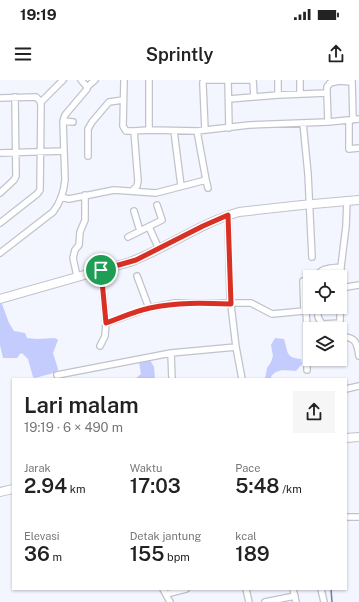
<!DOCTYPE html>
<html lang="id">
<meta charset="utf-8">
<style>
:root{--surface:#fff;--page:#f6f6f6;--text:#222;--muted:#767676}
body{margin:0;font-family:"Public Sans",sans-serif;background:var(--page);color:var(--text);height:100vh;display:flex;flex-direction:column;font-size:15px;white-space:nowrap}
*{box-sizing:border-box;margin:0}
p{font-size:13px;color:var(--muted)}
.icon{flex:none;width:22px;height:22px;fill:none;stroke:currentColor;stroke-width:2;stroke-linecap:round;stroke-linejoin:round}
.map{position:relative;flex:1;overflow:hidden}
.drawer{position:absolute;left:12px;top:298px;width:335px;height:212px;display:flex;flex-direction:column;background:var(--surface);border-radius:0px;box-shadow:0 1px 3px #0004}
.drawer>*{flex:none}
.fabs{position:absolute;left:303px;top:190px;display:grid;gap:8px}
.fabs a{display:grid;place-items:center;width:44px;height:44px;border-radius:0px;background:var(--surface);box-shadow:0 1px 3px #0004;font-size:20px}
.pin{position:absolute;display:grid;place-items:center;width:34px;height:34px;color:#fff;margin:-17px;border:2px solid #fff;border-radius:50%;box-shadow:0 1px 4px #0007}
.round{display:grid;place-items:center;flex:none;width:42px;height:42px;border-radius:0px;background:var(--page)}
.overview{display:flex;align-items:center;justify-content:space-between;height:68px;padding:0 12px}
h1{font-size:22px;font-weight:600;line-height:30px}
.figures{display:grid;grid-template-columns:repeat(3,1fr);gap:6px;height:68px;padding:4px 12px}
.figures div{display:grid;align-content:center}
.figures b{font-size:20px;font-weight:600}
.figures small{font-size:11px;font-weight:400}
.figures p{font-size:11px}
.status{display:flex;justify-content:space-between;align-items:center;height:28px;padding:0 20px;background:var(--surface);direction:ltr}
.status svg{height:11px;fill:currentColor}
header{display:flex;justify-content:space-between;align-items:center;height:52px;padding:0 12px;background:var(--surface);font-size:18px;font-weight:600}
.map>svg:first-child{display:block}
.green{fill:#c3ccfd}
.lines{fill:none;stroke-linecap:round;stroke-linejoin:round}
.stream{stroke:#757c9f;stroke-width:1.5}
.street-casing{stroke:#c1c3cc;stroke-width:8}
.secondary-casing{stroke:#c1c3cc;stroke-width:10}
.street{stroke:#fff;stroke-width:5.5}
.secondary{stroke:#fff;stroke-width:8}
.route-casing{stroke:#fff;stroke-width:8}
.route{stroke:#d93025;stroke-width:5}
</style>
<div class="status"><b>19:19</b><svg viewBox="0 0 49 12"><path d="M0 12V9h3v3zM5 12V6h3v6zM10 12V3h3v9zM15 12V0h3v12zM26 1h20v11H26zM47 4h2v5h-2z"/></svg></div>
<header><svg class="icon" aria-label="menu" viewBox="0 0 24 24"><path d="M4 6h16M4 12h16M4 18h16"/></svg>Sprintly<svg class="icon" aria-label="share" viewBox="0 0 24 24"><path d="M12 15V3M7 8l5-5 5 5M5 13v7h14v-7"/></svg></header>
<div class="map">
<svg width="359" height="522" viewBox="0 0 359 522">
<rect width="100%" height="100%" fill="#f3f5ff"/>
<path class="green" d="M 0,224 L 2,224 L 9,243 L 14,251 L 25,253 L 27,258 L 37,259 L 55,258 L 58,260 L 53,273 L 58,289 L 57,292 L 35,298 L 33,297 L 28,279 L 22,273 L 20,274 L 17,278 L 3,278 L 0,265 Z
M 275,258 L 284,259 C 288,271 285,278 301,279 L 302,284 L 296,291 C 286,290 274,288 270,299 L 265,299 L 267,288 L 271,282 L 273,276 L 271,265 Z
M 150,280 L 154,287 L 155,299 L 135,299 L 141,294 L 139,282 Z"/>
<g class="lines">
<path class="stream" d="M 331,509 L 332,522"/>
<defs>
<path id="street" d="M 124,0 L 123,46 L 126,51 L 134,51 L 149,50 L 197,51 L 249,45 L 328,42 L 359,39
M 149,0 L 149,50
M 205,0 L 203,2 L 203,5 L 205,50
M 206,0 L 253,0
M 253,0 L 254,17
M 278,0 L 278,15
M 300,0 L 300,14
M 352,0 L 353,40
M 228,1 L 229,48
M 87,7 L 95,0
M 327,13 L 327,7 L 330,3 L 339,1 L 352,2
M 0,18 L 36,17 L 40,21 L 41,25 L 40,110 L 37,114 L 0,143
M 229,19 L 278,15 L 327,13 L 328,42
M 41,22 L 63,0
M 349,40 L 349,69 L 359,68
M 63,41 L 73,42
M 303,43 L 308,94 L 312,177
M 174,51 L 181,106
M 0,73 L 64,71
M 88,76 L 88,49 L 92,42 L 109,22 L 123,20
M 206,100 L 208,108
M 132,111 L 137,106 L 138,101 L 134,51
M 0,113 L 14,100 L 16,96 L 15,17
M 61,117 L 69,119 L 114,110 L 156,113 L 206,100 L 197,51
M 134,131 L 140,151
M 228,135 L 230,217 L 236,267 L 242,299
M 149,147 L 159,169
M 128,157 L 162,140 L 157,125
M 0,173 L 53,132 C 60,123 64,111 65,100 L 63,41 L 65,35 L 87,9 L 87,7 L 81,0
M 77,196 L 73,178 L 75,170 L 79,165 L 80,152 L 85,140 L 85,115
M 137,196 L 149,228
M 317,197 C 320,187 333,188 341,187
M 303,201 L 304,231
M 341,208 L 359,205
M 318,227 L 318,237 L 322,244 L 340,243 L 341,187 L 346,146 L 347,120
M 106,243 L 149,228 L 175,223 L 251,223 L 272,234 L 304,231 L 306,233 L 308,260 L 310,260
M 340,243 L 341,257
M 340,257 C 355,256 357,262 359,276
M 100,266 L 105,256 L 106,243 L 101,190
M 171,273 L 172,299
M 307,290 L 307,265 L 308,260
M 57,295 L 171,273 L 236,267
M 346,309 L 359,306
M 346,437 L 359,437
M 163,509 L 170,522
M 246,509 L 249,522
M 293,509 L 296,522
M 321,509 L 324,522
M 166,514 L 186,509
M 265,522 L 295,516"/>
<path id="secondary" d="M 0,219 L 130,182 C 167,168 200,143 239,132 L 302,125 L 359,120
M 346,358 L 359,357
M 0,412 L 13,409"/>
</defs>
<use href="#street" class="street-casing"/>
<use href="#secondary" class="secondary-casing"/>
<use href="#street" class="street"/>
<use href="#secondary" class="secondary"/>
</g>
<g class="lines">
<defs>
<path id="route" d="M 228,135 L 231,224 C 203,223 177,222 150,228 C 135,231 120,238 106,243 L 101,190 L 136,180 L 203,146 Z"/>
</defs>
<use href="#route" class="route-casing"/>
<use href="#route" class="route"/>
</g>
</svg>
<div class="fabs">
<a><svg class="icon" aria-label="locate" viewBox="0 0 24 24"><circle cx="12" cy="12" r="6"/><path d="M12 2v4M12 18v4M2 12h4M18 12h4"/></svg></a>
<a><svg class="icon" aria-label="layers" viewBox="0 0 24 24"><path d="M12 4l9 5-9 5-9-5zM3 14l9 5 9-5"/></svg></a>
</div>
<div class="pin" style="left:101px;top:190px;background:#1e9e55"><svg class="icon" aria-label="arrive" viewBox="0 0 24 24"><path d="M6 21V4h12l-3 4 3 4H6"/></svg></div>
<section class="drawer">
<div class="overview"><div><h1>Lari malam</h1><p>19:19 · 6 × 490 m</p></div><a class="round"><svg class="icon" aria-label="share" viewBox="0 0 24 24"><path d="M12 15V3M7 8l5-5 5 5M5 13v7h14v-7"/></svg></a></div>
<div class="figures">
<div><p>Jarak</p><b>2.94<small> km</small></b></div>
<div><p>Waktu</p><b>17:03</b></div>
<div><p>Pace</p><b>5:48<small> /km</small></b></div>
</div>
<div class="figures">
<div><p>Elevasi</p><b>36<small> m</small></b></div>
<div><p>Detak jantung</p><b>155<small> bpm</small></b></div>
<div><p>kcal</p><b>189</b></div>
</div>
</section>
</div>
